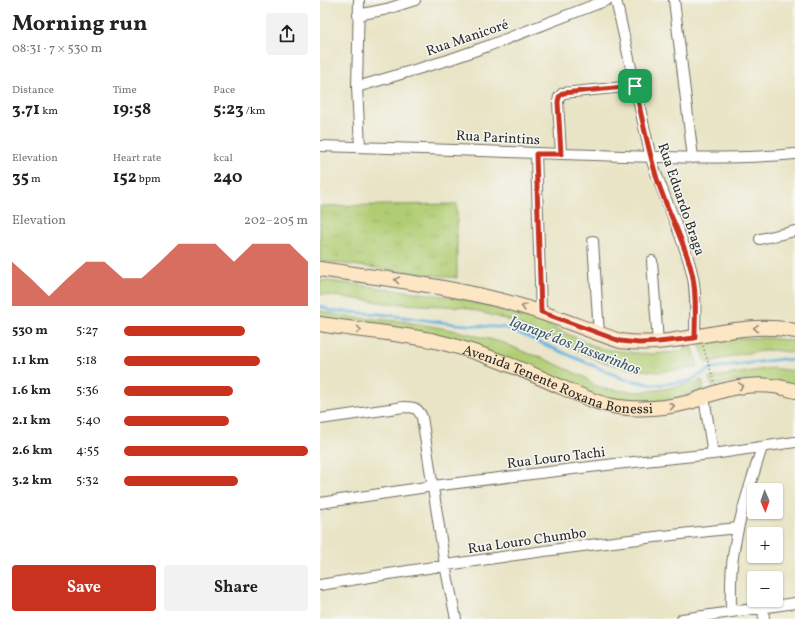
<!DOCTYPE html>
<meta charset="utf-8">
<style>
:root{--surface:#fff;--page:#f2f2f2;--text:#222;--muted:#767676;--accent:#c8321e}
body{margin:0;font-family:Vollkorn,serif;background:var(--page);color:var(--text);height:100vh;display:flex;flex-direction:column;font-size:15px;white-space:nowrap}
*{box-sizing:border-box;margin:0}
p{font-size:13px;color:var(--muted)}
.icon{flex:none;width:22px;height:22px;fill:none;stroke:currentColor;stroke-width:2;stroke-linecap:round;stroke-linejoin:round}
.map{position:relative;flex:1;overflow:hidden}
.sheet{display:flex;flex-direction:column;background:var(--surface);width:320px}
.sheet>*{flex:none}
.needle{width:26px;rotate:178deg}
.buttons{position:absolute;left:427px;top:483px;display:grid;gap:8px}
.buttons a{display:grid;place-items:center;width:36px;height:36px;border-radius:4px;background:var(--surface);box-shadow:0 1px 3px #0004;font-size:20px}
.pin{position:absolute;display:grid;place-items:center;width:34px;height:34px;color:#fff;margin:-17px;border-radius:8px;box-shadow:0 2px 6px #0006}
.round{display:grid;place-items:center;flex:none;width:42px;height:42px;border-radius:4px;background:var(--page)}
.head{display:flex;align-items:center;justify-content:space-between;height:68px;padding:0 12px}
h1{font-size:22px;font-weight:700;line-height:30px}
.figures{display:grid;grid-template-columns:repeat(3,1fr);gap:6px;height:68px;padding:4px 12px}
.figures div{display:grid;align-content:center}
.figures b{font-size:17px;font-weight:700}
.figures small{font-size:11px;font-weight:400}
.figures p{font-size:11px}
.chart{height:112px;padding:8px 12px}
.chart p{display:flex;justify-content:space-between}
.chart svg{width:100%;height:72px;margin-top:4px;fill:var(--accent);opacity:.7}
.cta{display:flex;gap:8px;margin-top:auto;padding:8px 12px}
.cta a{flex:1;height:46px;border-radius:4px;background:var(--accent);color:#fff;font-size:16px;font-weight:700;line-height:46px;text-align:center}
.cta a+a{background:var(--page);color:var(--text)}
ul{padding:0 12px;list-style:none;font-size:13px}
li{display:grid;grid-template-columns:64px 48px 1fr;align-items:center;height:30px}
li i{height:10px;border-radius:5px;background:var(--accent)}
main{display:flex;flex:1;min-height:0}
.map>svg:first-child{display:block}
.green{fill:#b1cd73;stroke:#6e7c4f}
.park{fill:url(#park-tufts);stroke:#6e7c4f}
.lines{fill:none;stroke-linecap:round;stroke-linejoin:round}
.stream{stroke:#64b0dd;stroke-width:3}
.street-casing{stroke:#6e6c61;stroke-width:12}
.secondary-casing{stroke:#6e6c61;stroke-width:16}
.path{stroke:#6e6c61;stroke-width:1.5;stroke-dasharray:1 3;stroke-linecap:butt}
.street{stroke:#fff;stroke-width:10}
.secondary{stroke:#fce6c4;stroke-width:14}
.oneway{stroke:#948878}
.route-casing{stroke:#fff;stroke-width:8}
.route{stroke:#c8321e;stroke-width:5}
.labels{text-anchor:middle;stroke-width:3;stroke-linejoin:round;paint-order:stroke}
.street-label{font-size:14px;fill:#2b2b2b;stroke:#f6f6f2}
.water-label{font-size:15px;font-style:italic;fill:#3f5a69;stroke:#f6f6f2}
</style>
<main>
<section class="sheet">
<div class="head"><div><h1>Morning run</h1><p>08:31 · 7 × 530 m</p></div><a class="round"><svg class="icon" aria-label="share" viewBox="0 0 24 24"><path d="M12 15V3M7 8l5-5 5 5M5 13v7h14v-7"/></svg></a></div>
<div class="figures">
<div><p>Distance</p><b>3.71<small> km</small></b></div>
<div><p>Time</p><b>19:58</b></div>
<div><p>Pace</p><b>5:23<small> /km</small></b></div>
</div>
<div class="figures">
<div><p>Elevation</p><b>35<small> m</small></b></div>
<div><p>Heart rate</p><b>152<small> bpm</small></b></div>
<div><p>kcal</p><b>240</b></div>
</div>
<div class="chart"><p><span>Elevation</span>202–205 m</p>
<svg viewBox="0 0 160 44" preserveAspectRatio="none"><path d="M0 44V17L10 27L20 38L30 27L40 17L50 17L60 27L70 27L80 17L90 6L100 6L110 6L120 17L130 6L140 6L150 6L160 17V44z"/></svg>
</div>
<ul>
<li><b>530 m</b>5:27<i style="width:66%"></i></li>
<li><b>1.1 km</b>5:18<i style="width:74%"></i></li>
<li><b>1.6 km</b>5:36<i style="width:59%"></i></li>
<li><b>2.1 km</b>5:40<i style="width:57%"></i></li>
<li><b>2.6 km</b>4:55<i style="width:100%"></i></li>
<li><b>3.2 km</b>5:32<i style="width:62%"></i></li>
</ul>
<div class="cta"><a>Save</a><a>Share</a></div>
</section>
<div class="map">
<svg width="475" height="619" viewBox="0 0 475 619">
<defs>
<pattern id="park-tufts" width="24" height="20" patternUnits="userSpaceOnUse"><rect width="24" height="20" fill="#b1cd73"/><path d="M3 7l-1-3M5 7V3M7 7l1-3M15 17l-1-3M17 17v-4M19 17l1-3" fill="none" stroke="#98b064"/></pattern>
</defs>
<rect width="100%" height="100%" fill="#f6f6f2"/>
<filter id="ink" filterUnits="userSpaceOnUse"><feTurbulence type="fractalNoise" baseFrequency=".025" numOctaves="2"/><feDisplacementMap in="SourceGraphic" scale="8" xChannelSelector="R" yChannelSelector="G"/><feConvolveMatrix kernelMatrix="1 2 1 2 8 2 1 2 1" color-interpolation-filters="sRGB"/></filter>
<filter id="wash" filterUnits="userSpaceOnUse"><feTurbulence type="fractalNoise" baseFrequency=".012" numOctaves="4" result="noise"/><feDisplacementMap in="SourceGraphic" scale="16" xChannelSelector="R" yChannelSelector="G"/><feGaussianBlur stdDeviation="0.9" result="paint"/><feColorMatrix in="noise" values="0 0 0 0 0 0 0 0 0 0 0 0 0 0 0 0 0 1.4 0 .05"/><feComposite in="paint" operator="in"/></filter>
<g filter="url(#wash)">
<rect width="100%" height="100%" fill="#e9e4c5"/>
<path class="green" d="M 0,280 L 139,298 L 189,311 L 219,321 L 272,345 L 284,349 L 315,353 L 335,354 L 356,352 L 373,348 L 378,367 L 338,372 L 311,369 L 279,361 L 232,338 L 219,334 L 191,321 L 143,307 L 66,303 L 0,294 Z
M 0,311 L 27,317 L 79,321 L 111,326 L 142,332 L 184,343 L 209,354 L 218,356 L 264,377 L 272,384 L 285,389 L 317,392 L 345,389 L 382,380 L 384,389 L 353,399 L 332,402 L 289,401 L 177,356 L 0,320 Z
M 420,338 L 449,338 L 473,341 L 475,341 L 475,353 L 452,350 L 420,354 L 386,363 L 380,345 L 392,342 Z
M 452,368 L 475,371 L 475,387 L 419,380 L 392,386 L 389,378 Z"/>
<path class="park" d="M 137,204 L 137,278 L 0,261 L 0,206 Z"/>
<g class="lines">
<path class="stream" d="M 0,306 L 12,311 L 60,314 L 135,324 L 187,328 L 304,379 L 335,385 L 369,381 L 392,368 L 462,359 L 475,361"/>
</g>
</g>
<g filter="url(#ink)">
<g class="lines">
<defs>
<path id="street" d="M 39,0 L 37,87 L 40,147
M 296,0 L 331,158 C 343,197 363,234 372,273 C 377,294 375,316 375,338
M 354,0 L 373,158
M 38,15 L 67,9 L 95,0
M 37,87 L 128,60 L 168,46 L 287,0
M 0,146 C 81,148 161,151 242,154 C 320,156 397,161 475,154
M 216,154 L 221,312
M 241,154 L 238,102 L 239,97 L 243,93 L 315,86
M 440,239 L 475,231
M 273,241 L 279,334
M 332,261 L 338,343
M 384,397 L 393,454
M 0,419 L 84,407 C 94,407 98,408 102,417 L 125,565 L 136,619
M 0,503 L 113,486 L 295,464 L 393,454 L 475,442
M 0,585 C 139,562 278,542 418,528
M 443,607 L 444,619
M 411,612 C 411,593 410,575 413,557 C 418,519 431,483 442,447
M 362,619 L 475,603"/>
<g id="secondary">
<path d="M 0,269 C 60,278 120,285 179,300 C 221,310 259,327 300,341 C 360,350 415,318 475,331"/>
<path id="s1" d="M 0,324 C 37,330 74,333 111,340 C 128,344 146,349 163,355 C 189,364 215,375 241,387 C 260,395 277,404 298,407 C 321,410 347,408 370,402 C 380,399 390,394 401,391 C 425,384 451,383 475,391"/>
</g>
</defs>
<use href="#street" class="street-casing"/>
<use href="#secondary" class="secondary-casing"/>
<path class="path" d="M 383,346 L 394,381"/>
<use href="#street" class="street"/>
<use href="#secondary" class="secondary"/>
</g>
<defs><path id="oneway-chevron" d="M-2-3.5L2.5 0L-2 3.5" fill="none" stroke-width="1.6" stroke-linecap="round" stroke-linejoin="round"/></defs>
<g class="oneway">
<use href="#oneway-chevron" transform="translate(77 280) rotate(-171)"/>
<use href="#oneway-chevron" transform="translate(204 307) rotate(-164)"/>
<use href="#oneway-chevron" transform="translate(436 328) rotate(-177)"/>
<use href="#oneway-chevron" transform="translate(39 330) rotate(8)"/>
<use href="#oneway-chevron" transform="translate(421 386) rotate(-9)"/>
<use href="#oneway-chevron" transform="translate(352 406) rotate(-11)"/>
</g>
</g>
<g class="lines" filter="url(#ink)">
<defs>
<path id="route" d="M 315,86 C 322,118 328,150 338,182 C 348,213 365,242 372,273 C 377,294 375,317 375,338 L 338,342 L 319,343 L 300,341 L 221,312 L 216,154 L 241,154 L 238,102 L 239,97 L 243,93 Z"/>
</defs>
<use href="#route" class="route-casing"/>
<use href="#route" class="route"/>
</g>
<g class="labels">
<g class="street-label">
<text transform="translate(147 37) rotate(-19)" y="5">Rua Manicoré</text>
<text transform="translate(178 137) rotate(3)" y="5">Rua Parintins</text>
<text transform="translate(362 199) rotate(71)" y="5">Rua Eduardo Braga</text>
<text dy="5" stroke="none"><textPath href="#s1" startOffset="246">Avenida Tenente Roxana Bonessi</textPath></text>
<text transform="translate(236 457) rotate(-7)" y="5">Rua Louro Tachi</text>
<text transform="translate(207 540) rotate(-8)" y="5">Rua Louro Chumbo</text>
</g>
<g class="water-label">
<text transform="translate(255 345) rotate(21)" y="5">Igarapé dos Passarinhos</text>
</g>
</g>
</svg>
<div class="buttons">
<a><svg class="needle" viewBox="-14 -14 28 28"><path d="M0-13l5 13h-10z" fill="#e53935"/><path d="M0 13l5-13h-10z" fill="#767676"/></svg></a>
<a>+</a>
<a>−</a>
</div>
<div class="pin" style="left:315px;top:86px;background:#1e9e55"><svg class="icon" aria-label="arrive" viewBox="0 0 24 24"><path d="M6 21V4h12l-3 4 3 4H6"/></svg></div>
</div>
</main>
